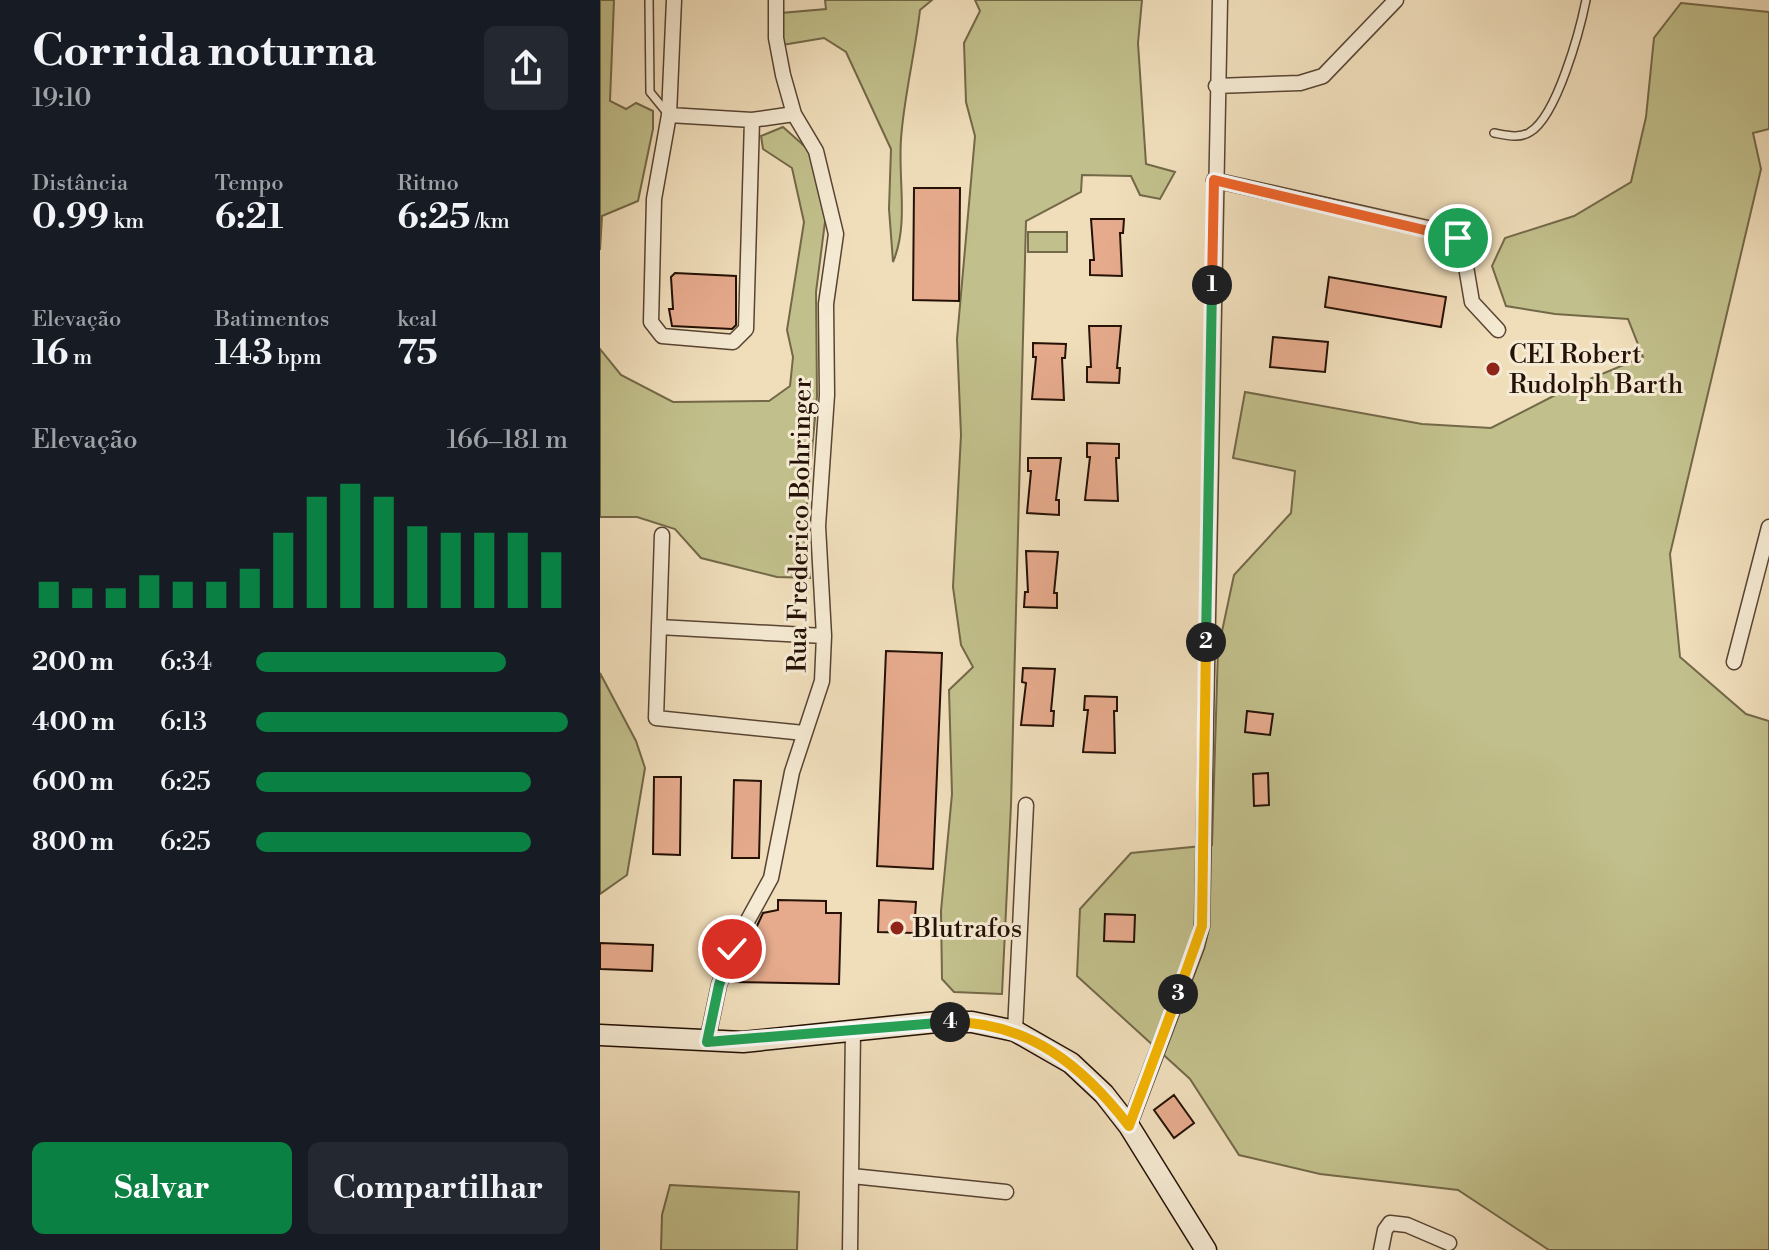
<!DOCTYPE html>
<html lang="pt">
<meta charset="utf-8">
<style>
:root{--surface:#171b24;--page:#242831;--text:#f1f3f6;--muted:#9ea1a6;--accent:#0b8043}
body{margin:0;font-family:"Libre Bodoni",serif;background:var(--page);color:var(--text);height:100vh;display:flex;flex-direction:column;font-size:30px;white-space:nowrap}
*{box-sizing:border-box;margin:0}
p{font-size:26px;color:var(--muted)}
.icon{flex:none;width:44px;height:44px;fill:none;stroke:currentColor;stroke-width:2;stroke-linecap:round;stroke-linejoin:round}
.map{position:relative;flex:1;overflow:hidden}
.details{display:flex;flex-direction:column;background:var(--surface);width:600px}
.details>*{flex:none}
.pin{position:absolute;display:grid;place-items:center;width:68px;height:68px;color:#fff;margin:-34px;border:4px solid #fff;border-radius:50%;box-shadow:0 2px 8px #0007}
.km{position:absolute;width:40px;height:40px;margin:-20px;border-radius:50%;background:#222;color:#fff;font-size:22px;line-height:40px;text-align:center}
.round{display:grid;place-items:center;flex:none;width:84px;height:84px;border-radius:12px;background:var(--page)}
.head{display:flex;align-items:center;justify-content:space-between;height:136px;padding:0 32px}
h1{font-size:44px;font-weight:700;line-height:60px}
.figures{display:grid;grid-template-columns:repeat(3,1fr);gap:12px;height:136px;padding:8px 32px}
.figures div{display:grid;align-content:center}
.figures b{font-size:34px;font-weight:700}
.figures small{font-size:22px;font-weight:400}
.figures p{font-size:22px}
.chart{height:224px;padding:16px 32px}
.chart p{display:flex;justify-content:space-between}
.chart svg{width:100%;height:144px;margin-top:8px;stroke:var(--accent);stroke-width:6}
.primary-button{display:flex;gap:16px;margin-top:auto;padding:16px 32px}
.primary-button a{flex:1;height:92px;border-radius:12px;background:var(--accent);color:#fff;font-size:32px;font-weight:700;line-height:92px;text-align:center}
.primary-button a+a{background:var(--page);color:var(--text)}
ul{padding:0 32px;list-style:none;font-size:26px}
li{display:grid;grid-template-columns:128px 96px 1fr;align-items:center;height:60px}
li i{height:20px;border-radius:10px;background:var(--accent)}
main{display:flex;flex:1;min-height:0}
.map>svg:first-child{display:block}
.green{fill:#c1bf8b;stroke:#736848;stroke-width:2}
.building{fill:#e6ab8d;stroke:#251106;stroke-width:2}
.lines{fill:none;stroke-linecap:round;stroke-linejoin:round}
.lane-casing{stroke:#584433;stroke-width:10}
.street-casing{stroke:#584433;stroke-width:17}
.secondary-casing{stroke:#251106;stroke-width:23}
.lane{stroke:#f5ead3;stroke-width:7}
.street{stroke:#f5ead3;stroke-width:14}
.secondary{stroke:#f5ead3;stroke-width:20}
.split-1-casing{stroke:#fff;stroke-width:16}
.split-2-casing{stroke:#fff;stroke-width:16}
.split-3-casing{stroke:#fff;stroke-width:16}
.split-4-casing{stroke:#fff;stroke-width:16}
.split-5-casing{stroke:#fff;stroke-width:16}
.split-1{stroke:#f0652b;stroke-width:10}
.split-2{stroke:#22a559;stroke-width:10}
.split-3{stroke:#f5b400;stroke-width:10}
.split-4{stroke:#f5b400;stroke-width:10}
.split-5{stroke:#22a559;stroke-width:10}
.poi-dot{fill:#8f2418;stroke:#f5ead3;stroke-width:3}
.labels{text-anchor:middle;stroke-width:6;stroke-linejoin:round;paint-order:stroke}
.poi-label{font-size:26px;fill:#251106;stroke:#f5ead3;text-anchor:start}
.street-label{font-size:26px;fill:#251106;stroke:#f5ead3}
</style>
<main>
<section class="details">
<div class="head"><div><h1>Corrida noturna</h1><p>19:10</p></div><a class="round"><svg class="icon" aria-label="share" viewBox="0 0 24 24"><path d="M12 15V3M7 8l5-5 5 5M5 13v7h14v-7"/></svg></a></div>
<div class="figures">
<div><p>Distância</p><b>0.99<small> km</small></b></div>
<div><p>Tempo</p><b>6:21</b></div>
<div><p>Ritmo</p><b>6:25<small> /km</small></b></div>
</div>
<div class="figures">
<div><p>Elevação</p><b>16<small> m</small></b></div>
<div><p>Batimentos</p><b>143<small> bpm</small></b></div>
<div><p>kcal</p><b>75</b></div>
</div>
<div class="chart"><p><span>Elevação</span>166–181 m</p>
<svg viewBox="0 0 160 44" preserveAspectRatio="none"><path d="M5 44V36M15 44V38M25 44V38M35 44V34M45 44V36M55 44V36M65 44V32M75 44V21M85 44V10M95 44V6M105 44V10M115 44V19M125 44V21M135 44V21M145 44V21M155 44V27"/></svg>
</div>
<ul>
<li><b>200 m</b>6:34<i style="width:80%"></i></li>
<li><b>400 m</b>6:13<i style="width:100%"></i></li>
<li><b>600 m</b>6:25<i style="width:88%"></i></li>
<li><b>800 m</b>6:25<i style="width:88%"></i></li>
</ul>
<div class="primary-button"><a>Salvar</a><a>Compartilhar</a></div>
</section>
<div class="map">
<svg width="1169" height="1250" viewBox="0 0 1169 1250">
<rect width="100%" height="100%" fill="#f0debb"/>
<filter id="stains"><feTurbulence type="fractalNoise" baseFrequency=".0025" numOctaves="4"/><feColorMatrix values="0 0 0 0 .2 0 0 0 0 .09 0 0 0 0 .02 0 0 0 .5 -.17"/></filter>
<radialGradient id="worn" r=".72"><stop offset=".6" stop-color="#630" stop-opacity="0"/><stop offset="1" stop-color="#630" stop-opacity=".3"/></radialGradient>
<path class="green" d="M 0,0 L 14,0 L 10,101 L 26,109 L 36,103 L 53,111 L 53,129 L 38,201 L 2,216 L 0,250 Z
M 225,0 L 332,0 L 320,10 C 315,54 304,96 301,139 C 298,180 309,224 293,262 L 289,209 L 291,149 L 246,52 L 224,38 L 182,45 L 181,13 L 226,9 Z
M 375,0 L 542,0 L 538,43 L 546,164 L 575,172 L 560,199 L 540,195 L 531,176 L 482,175 L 481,192 L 426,221 L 411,805 L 402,994 L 354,992 L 342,979 L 341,911 L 352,794 L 349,690 L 373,667 L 361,645 L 353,587 L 361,435 L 357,339 L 375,136 L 366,102 L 364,43 L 380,11 Z
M 1081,3 L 1169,12 L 1169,129 L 1153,133 L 1161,169 L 1070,554 L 1080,657 L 1146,714 L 1169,721 L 1169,1250 L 949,1250 L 858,1190 L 720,1174 L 639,1155 L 590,1079 L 477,976 L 480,909 L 531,853 L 612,845 L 618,650 L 634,575 L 691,513 L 695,471 L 633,458 L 645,392 L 822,424 L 891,428 L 973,386 L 1043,357 L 1028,319 L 955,314 L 906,306 L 892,266 L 905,238 L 974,216 L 1031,182 L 1046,117 L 1054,38 Z
M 183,127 L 210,151 L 226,214 L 216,292 L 217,396 L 204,537 L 210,578 L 177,577 L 101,558 L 75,529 L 37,517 L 0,517 L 0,349 L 21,375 L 73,402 L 169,401 L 190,386 L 193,357 L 187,330 L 204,222 L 192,168 L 163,149 L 161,136 Z
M 428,232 L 467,232 L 467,252 L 428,252 Z
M 0,673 L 36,741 L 45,768 L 27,875 L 0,894 Z
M 70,1185 L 199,1192 L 197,1250 L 61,1250 L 62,1215 Z"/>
<path class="building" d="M 314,188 L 360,188 L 359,301 L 313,300 Z
M 491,219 L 524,219 L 523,233 L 520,233 L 522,276 L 490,275 L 490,260 L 494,260 Z
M 75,273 L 136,276 L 136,325 L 132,329 L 72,326 L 69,309 L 73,309 L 71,277 Z
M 729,277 L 846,297 L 841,327 L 725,307 Z
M 489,326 L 521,326 L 517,368 L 520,368 L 519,383 L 487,382 L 487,367 L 491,367 Z
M 673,337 L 728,342 L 725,372 L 670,367 Z
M 433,343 L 466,344 L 465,358 L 462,358 L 464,400 L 432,399 L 436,357 L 433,357 Z
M 487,443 L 519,444 L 519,458 L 516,458 L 518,501 L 485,500 L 490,457 L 487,457 Z
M 428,458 L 461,458 L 456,500 L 459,500 L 459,515 L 427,513 L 431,471 L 428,471 Z
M 426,551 L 458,552 L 454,593 L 457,593 L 457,608 L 424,607 L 425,592 L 428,592 Z
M 286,651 L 342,653 L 333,869 L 277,866 Z
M 423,668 L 455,669 L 451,711 L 454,711 L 453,726 L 421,725 L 426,683 L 422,682 Z
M 485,696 L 517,697 L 517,711 L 514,711 L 515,753 L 483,752 L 488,710 L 484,710 Z
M 647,711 L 673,714 L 670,735 L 645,732 Z
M 668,773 L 669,805 L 654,806 L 653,774 Z
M 54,777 L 81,777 L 80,855 L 53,854 Z
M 134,780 L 161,781 L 159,858 L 132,858 Z
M 178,900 L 226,901 L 226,913 L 241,913 L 239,984 L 131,982 L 163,913 L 178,910 Z
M 279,900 L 316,902 L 314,933 L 278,932 Z
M 505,914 L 535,915 L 534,942 L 504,941 Z
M 0,943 L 53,945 L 52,971 L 0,969 Z
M 574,1095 L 594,1123 L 574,1138 L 554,1110 Z"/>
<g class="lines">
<defs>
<path id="lane" d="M 49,0 L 50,92 L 68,114
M 894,133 C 905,135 920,139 930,132 C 957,116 980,30 986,0"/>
<path id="street" d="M 74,0 L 69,115 L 54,199 L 51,322 L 62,336 L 133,342 L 146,329 L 152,120
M 616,86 L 700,83 L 723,76 L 796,0
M 69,115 L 152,120 L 194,114
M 614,180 L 850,233 L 862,243 L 872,302 L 898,330
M 62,535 L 56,718 L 204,733
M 59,627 L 224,636
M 1134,662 L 1169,527
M 415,1031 L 426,805
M 107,1042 L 119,985 L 132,949 L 171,878 L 192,772 L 222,681 L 224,636 L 218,526 L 227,395 L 226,304 L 236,234 L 216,151 L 194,114 L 183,75 L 176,38 L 176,0
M 529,1126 L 597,946 L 602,926 L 620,0
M 252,1176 L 406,1192
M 250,1250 L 253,1031
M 781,1250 L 785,1230 L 790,1223 L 807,1225 L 849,1243"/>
<path id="secondary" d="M 0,1035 L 143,1042 L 337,1022 L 372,1022 L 415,1031 L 471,1063 L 504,1094 L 529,1126 L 606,1250"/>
</defs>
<use href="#lane" class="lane-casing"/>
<use href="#street" class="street-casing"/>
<use href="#secondary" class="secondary-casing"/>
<use href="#lane" class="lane"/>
<use href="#street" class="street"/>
<use href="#secondary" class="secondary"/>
</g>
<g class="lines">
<defs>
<path id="split-1" d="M 612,285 L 614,180 L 858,238"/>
<path id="split-2" d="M 606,642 L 612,285"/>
<path id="split-3" d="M 578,994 L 602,926 L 606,642"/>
<path id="split-4" d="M 350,1022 C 429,1022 483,1066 529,1126 L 578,994"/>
<path id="split-5" d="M 132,949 L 119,985 L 107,1042 L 350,1022"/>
</defs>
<use href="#split-1" class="split-1-casing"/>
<use href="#split-2" class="split-2-casing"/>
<use href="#split-3" class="split-3-casing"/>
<use href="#split-4" class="split-4-casing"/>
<use href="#split-5" class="split-5-casing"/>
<use href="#split-1" class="split-1"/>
<use href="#split-2" class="split-2"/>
<use href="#split-3" class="split-3"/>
<use href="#split-4" class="split-4"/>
<use href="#split-5" class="split-5"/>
</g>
<g class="poi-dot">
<circle cx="893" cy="369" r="8"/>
<circle cx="297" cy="928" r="8"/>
</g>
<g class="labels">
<g class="poi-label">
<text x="909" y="363">CEI Robert<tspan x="909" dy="30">Rudolph Barth</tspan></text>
<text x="313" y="937">Blutrafos</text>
</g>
<g class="street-label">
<text transform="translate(199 525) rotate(-89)" y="9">Rua Frederico Bohringer</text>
</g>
</g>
<rect width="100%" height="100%" filter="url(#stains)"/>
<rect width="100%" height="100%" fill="url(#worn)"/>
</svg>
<div class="pin" style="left:858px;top:238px;background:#1e9e55"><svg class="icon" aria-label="arrive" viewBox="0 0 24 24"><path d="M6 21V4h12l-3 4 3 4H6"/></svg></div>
<div class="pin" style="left:132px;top:949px;background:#d93025"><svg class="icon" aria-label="check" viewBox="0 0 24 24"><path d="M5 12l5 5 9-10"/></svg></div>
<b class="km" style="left:612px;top:285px">1</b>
<b class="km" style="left:606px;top:642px">2</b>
<b class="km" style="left:578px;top:994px">3</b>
<b class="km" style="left:350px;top:1022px">4</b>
</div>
</main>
